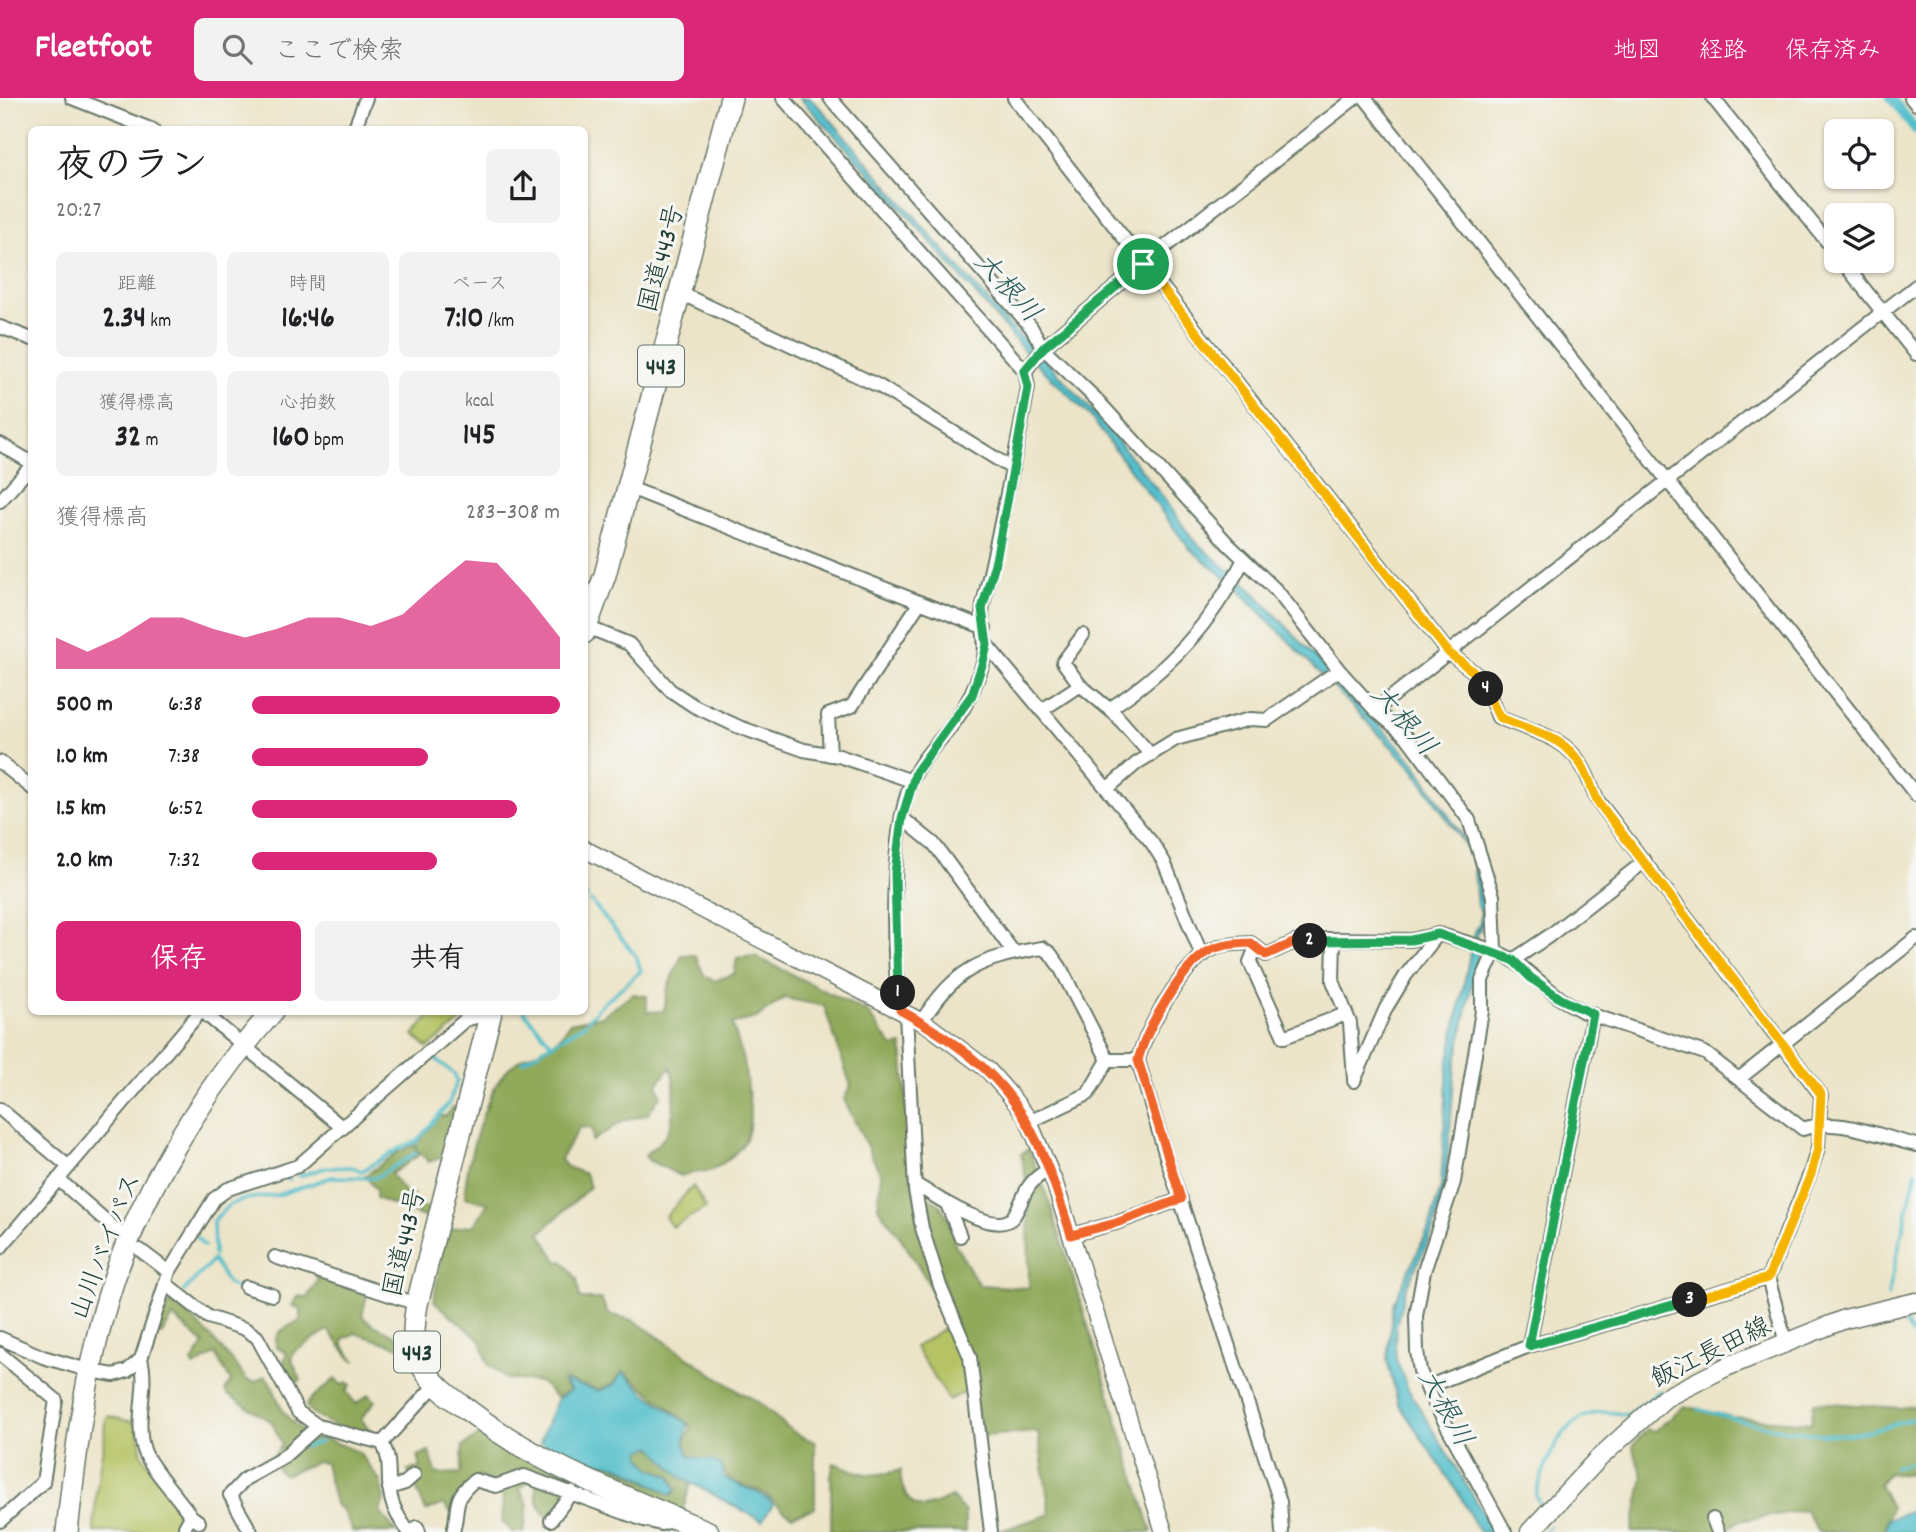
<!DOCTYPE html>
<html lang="ja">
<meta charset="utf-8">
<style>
:root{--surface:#fff;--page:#f2f2f2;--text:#202124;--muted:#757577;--accent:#db2777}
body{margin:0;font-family:Dekko,"Klee One",sans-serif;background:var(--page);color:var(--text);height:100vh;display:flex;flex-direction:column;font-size:26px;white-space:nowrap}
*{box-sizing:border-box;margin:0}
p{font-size:23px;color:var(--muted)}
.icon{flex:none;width:38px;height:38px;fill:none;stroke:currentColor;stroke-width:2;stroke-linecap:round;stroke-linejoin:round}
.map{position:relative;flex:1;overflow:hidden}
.details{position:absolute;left:28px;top:28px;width:560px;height:889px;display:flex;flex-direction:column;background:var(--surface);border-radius:10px;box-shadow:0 2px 5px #0004}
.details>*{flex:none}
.tools{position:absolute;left:1824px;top:21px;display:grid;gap:14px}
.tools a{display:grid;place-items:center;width:70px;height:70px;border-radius:10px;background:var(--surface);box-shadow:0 2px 5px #0004;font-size:35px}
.pin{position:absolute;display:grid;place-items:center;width:60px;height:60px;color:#fff;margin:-30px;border:4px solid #fff;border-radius:50%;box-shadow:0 2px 7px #0007}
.km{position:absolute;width:35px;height:35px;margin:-18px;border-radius:50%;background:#222;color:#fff;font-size:19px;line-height:35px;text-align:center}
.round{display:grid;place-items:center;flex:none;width:74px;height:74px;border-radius:10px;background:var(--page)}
.head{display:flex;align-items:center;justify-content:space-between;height:119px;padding:0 28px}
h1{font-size:38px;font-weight:700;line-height:52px}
.figures{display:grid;grid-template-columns:repeat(3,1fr);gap:10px;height:119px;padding:7px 28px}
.figures div{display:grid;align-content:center;border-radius:10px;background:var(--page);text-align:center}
.figures b{font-size:30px;font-weight:700}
.figures small{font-size:19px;font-weight:400}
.figures p{font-size:19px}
.chart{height:196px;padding:14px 28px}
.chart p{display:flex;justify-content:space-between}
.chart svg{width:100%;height:126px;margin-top:7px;fill:var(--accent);opacity:.7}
.primary-button{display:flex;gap:14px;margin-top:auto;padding:14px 28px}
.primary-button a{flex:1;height:80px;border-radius:10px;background:var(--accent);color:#fff;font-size:28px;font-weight:700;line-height:80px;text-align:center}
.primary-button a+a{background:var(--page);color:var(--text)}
ul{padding:0 28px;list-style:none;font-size:23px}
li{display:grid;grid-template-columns:112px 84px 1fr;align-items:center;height:52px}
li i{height:18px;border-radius:9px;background:var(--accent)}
header{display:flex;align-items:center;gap:42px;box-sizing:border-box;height:98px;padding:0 35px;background:var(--accent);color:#fff}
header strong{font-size:33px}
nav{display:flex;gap:38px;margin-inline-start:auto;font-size:24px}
.search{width:490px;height:63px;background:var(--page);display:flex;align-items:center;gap:18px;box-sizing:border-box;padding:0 24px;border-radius:10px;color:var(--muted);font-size:26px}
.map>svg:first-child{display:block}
.green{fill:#b6c365;stroke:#6a804c;stroke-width:2}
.forest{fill:#90a95a;stroke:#587347;stroke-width:2}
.water{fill:#51becb;stroke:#387e80;stroke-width:2}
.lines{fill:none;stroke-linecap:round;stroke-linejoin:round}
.stream{stroke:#51becb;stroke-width:3.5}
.canal{stroke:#51becb;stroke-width:10}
.minor-casing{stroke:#677768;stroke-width:16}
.tertiary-casing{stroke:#677768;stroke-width:19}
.secondary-casing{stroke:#677768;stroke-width:21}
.trunk-casing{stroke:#677768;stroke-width:24}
.minor{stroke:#fff;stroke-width:12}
.tertiary{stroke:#fff;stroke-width:16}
.secondary{stroke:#fff;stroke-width:18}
.trunk{stroke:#fff;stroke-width:21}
.split-1-casing{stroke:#fff;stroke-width:14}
.split-2-casing{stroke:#fff;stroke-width:14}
.split-3-casing{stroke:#fff;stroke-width:14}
.split-4-casing{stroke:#fff;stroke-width:14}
.split-5-casing{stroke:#fff;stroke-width:14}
.split-1{stroke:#22a559;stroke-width:9}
.split-2{stroke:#f0652b;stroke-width:9}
.split-3{stroke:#22a559;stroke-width:9}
.split-4{stroke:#f5b400;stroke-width:9}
.split-5{stroke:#f5b400;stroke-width:9}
.labels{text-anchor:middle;stroke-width:6;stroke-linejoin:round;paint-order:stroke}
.shield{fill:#f6f6f2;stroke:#60746d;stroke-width:2}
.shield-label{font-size:24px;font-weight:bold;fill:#1f3d34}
.street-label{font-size:26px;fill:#1f3d34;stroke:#f6f6f2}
.water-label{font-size:28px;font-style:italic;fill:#2c5d5a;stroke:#f6f6f2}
</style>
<header>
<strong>Fleetfoot</strong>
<div class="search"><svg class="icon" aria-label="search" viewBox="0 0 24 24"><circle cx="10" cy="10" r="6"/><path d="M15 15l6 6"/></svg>ここで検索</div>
<nav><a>地図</a><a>経路</a><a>保存済み</a></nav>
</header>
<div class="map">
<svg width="1916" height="1434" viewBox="0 0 1916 1434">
<rect width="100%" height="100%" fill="#f6f6f2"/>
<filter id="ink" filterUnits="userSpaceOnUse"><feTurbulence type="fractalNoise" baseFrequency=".0143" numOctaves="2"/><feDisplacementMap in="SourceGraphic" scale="14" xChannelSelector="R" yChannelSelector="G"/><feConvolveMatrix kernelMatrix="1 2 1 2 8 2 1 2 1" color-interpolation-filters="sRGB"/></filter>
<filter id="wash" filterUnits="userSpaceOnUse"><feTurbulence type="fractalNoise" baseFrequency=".00686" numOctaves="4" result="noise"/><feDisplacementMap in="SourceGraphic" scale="28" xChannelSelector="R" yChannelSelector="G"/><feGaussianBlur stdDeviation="1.57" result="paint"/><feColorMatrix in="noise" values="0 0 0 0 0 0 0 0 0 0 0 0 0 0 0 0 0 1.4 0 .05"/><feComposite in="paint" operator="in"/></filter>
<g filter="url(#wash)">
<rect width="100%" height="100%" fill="#ece4c8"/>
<path class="green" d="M 434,914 L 472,914 L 428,950 L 413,937 Z
M 693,1088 L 706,1110 L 672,1129 L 665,1119 Z
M 943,1231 L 963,1253 L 969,1292 L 949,1302 L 915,1249 Z
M 108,1318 L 137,1325 L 142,1357 L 184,1414 L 182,1422 L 173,1434 L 94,1434 C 95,1403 97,1375 104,1345 C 106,1335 102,1326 108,1318 Z"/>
<path class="forest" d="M 682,857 L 695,857 L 704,877 L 714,883 L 734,876 L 737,860 L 755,858 L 867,914 L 893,949 L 902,947 L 913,1090 L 963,1249 C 943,1227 940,1208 927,1183 C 913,1157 896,1132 878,1110 L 881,1077 L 844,1001 L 851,988 L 824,908 L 784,900 L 756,920 L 732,926 C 742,952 758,1018 745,1043 C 739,1054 723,1066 712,1072 C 703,1076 693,1072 681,1078 L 648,1062 L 645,1057 C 651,1051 662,1044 666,1037 C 675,1022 677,984 670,969 L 657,987 L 661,997 L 648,1016 L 623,1023 L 592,1043 L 592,1031 L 580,1029 L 560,1061 L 567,1069 L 585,1076 L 590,1089 L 540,1135 L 558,1164 L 563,1163 L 577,1181 L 580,1201 L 601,1201 L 608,1216 L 635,1223 L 741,1295 C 769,1305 784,1337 815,1343 L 815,1410 L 792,1418 C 781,1412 776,1404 766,1397 C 750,1385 727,1390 722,1367 L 689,1357 L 685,1344 L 691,1330 L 689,1326 L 623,1273 L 612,1287 L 598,1292 L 564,1282 L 563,1286 L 570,1292 L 557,1300 L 540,1284 L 507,1281 L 488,1266 L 481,1243 L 434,1203 L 445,1132 L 474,1127 L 488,1105 L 465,1099 C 465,1068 486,990 510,969 C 529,953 559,950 569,925 L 602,918 L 633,896 L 647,898 L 647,914 L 664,913 L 668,889 Z
M 453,1009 L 456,1010 L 456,1030 L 449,1035 L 452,1039 L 447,1043 L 442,1059 L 429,1064 L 416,1051 L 417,1045 L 439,1018 L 446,1018 Z
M 414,1047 L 419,1057 L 391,1076 L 408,1098 L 413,1096 L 413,1105 L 417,1109 L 425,1109 L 434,1115 L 431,1122 L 376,1100 L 376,1091 L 365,1078 L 398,1054 Z
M 1029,1051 L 1051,1109 L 1152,1434 L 997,1434 L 1050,1416 L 1038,1334 L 984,1338 L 948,1201 L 927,1135 L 928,1125 L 919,1094 L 939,1106 L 950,1122 L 955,1146 L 979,1187 L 1029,1190 L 1028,1093 L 1021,1056 Z
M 315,1176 L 367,1197 L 362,1217 C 371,1231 394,1231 402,1246 L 399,1249 L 355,1235 L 343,1241 L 343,1247 L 354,1262 L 351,1261 L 328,1232 L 294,1254 L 291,1260 L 301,1282 L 292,1287 L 283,1265 L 287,1255 L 276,1249 C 273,1232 289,1229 301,1222 L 301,1211 L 292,1207 L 299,1198 L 307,1200 L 318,1182 Z
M 171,1204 C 197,1222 228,1256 247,1282 L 255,1284 L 265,1278 C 275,1288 276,1302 284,1314 C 291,1325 303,1333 314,1341 L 324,1340 L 359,1354 L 380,1383 L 384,1401 L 380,1414 L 396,1434 L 353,1434 L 343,1413 L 335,1406 L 325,1365 L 317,1364 L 284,1377 L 277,1371 L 282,1363 L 271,1361 L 282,1347 L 272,1324 L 228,1297 L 225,1293 L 231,1283 L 215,1256 L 194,1269 L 192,1264 L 204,1246 L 173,1219 L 161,1237 L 158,1235 L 161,1221 Z
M 335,1281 L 342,1287 L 347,1284 L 351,1287 L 346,1293 L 356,1306 L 369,1296 L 375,1303 L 361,1321 L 378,1342 C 360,1336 312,1323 306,1307 C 309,1300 327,1289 335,1281 Z
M 1814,1304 L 1900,1310 L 1916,1308 L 1916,1372 L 1908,1377 L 1888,1375 L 1879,1386 L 1891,1409 L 1883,1434 L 1818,1434 L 1805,1412 L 1739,1423 L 1722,1434 L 1632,1434 L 1643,1379 L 1632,1348 L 1647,1331 L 1655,1333 L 1685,1308 L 1732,1319 L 1811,1325 Z
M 486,1333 L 654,1419 L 576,1394 L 556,1419 L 544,1416 L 537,1402 L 535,1378 L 520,1391 L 528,1407 L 524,1434 L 512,1434 L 502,1423 L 504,1381 L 497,1385 L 478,1378 L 451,1414 L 443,1406 L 426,1413 L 408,1372 L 421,1370 L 418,1358 L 429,1354 L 437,1376 L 461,1375 L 463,1348 Z
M 648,1348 C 666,1353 675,1375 691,1386 L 682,1414 L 582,1370 L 601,1363 L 609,1364 L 667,1395 L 674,1396 L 676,1392 L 671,1378 L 651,1370 L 641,1359 L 641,1353 Z
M 834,1365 C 863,1377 871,1380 901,1372 C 899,1385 907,1409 923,1409 C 932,1409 944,1402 952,1399 L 965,1414 L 965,1434 L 831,1434 L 831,1377 Z"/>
<path class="water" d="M 800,0 L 810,0 L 823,13 L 1015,234 L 1042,258 L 1101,322 L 1164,400 L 1193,442 L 1254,494 L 1414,664 L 1476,760 L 1483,807 L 1483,825 L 1477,836 L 1479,852 L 1455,968 L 1445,1093 L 1431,1138 L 1406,1190 L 1396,1227 L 1395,1247 L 1396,1261 L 1408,1291 L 1495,1434 L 1479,1434 L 1459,1396 L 1398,1305 L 1387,1262 L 1393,1206 L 1429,1130 L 1441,1088 L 1448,967 L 1474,835 L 1480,824 L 1481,813 L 1477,808 L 1473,759 L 1413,671 L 1237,490 L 1189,450 L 1089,317 L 1029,258 L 896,104 Z
M 623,1274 L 645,1295 L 688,1326 L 684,1344 L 689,1358 L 713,1363 L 722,1369 L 723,1378 C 738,1391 759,1390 773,1406 L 762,1423 L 680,1379 L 652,1348 L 641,1353 L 641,1359 L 651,1370 L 670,1378 L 676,1392 L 671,1397 C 642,1383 618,1355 584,1369 L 540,1344 L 557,1301 L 571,1292 L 563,1283 L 599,1293 L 613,1288 Z
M 1916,1410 L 1916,1434 L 1885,1434 L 1888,1422 Z"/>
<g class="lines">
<path class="stream" d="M 584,800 L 587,798
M 524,914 L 552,946
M 523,963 L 585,926 L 600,908 L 641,873 L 636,858 L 591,803
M 299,1078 L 325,1070 L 352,1069 L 362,1073 L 403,1048 L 416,1044 L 449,1005 L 457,983 L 454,976 L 432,958
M 283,1080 L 290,1081
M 207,1100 L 214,1092
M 196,1139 L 204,1148
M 214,1157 L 213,1123 L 229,1107 L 245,1101 L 278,1097 L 332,1079 L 375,1080 L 416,1055
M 184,1193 L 213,1162 L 228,1186 L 241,1192
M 1888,1197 L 1916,1074
M 1902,1220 L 1916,1242
M 1698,1311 C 1748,1325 1805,1341 1858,1335 C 1878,1332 1896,1324 1916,1321
M 304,1349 L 321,1344
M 1894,1369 L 1916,1364
M 1542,1410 L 1536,1396 C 1550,1350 1569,1302 1627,1317 L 1661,1293
M 1545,1434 L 1550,1428"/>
<path class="canal" d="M 1891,0 L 1916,32"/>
</g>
</g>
<g filter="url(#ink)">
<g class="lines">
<defs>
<path id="minor" d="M 72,0 L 153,32
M 783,0 L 1025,273 L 1028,289 C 1015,363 999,435 983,507 C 979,526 989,545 983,565 C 976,588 965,611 950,630 C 938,645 926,655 917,672 C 888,724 892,853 900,912
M 830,0 L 1031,229 L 1043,250 L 1097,302 L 1228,446 L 1277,493 L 1339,572 L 1375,612 L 1406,638 L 1469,722 L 1493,798 L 1495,853 L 1482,882 L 1482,913 L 1454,1084 L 1424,1173 L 1416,1218 L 1417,1253 L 1420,1273 L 1430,1297 L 1505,1434
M 1014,0 L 1449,555 L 1483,581 L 1498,619 C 1530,634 1563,636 1582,668 C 1589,679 1592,692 1598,703 L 1821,997 L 1818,1050 L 1810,1076 L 1768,1180 L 1786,1245
M 1365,0 L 1916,697
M 1713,0 L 1836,155
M 1911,0 L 1916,6
M 354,32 L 366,0
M 1842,163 L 1916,256
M 680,195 L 879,288 L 1013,371
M 0,229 L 32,241
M 1025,273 L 1043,250 L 1143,166 L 1355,0
M 0,346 L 32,365
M 635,392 L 985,530
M 0,403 L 32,367
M 587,529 L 629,546 L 670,592 L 694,608 L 739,629 L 804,652 L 839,658 L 912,683
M 987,547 L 1152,745 L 1164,764 L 1202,858
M 1080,587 L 1063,564 L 1083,537
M 1109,611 C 1169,572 1211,526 1244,461
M 1042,612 L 1080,587 L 1115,616 L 1151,657
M 1375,612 L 1916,188
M 830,657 L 828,617 L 852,608 L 920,504
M 0,664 L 32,690
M 1108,690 L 1137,665 L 1176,641 L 1250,621 L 1267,622 L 1339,572
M 902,720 L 934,746 L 1014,855
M 1334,841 L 1333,883 L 1350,925 L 1354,981
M 1256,849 L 1250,864 L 1284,939 L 1346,916
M 1513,862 L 1549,838 L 1645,763
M 203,914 L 343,1030
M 906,916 L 915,1092 L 922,1130 L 940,1188 L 970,1259 L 991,1434
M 921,924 C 957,870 978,861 1042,850 L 1050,855 L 1060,869 L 1108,962 L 1138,962
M 1740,980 L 1916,840
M 1354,983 L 1386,910 L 1406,877 L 1438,836
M 0,1011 L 69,1069
M 1029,1024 L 1088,996 L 1108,962
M 58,1081 L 121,1136
M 915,1086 C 933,1097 996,1140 1013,1119 C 1025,1102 1022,1089 1043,1075
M 947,1106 L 960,1138
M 1071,1137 L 1116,1125 L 1181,1101
M 0,1150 L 200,914
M 140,1152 L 169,1174
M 275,1159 L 417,1206
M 165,1185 L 208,1219 L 245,1231 L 257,1239 L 298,1314 L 318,1328 L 382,1345 C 392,1362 387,1377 390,1394 C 392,1410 400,1422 409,1434
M 246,1189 L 272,1197
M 0,1240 L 43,1259 L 91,1273 L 114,1277 L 127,1273 L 141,1261 L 169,1174 L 214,1101 L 228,1091 L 298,1068 L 465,922 L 491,915
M 1529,1248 L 1593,916
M 0,1256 L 56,1302 L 43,1384 L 0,1423
M 141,1261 C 149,1290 134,1322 144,1352 C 149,1369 180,1401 191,1418 L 199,1424
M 1427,1289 L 1529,1248 L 1768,1180
M 382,1345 L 436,1286
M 389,1390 L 405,1385 L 414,1377
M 1713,1421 L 1718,1434
M 551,1422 L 572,1394
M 417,1429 L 419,1434
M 185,1434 L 185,1429 L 191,1418
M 251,1434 L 230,1397 L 245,1381 L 281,1361 L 318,1328
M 453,1434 C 460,1409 451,1401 475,1382 L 496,1388 L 524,1378 L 644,1422 L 661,1426 L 678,1421
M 1282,1434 L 1280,1404 L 1166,1058 L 1138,962 C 1146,932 1181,869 1209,853 C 1222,846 1237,846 1251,845 L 1266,857 L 1295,844 L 1327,841 L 1411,842 L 1438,836 L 1495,853 L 1513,862 L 1561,901 L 1584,914 L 1705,955 L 1803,1031 C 1837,1018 1881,1039 1916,1047"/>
<path id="tertiary" d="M 584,751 L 928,927 L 988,972 L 1009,996 L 1027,1019 L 1055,1086 L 1164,1434"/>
<path id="secondary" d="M 1530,1434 L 1598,1361 L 1665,1300 L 1726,1269 L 1845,1221 L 1916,1204"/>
<path id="trunk" d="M 584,535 L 605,477 L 731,0
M 491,914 L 417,1206 C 414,1224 411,1247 420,1264 C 430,1285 451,1300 469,1313 C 541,1368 626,1399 708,1434
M 67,1434 C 75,1358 85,1277 107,1203 C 138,1097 200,997 272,914"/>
</defs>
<use href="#minor" class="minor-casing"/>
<use href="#tertiary" class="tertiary-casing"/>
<use href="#secondary" class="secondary-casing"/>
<use href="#trunk" class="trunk-casing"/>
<use href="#minor" class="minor"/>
<use href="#tertiary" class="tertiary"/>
<use href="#secondary" class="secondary"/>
<use href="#trunk" class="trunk"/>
</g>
</g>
<g class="lines" filter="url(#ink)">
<defs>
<path id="split-1" d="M 898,895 L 895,775 L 902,720 L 916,674 L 972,597 L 983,564 L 987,547 L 982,511 L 996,462 L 1018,346 L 1028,289 L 1024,273 L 1043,250 L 1143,166"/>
<path id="split-2" d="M 898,895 L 900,912 C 1012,975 1034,1018 1071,1137 L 1116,1125 L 1181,1101 L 1138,962 C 1146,932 1181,869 1209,853 C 1222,846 1237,846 1251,845 L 1266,857 L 1295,844 L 1310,843"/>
<path id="split-3" d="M 1310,843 L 1411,842 L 1438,836 L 1513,862 L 1531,880 L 1561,901 L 1593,916 L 1529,1248 L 1690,1202"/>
<path id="split-4" d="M 1486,591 L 1499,619 C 1530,634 1563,636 1582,668 C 1589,679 1592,692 1598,704 L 1821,996 L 1818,1050 L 1811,1076 L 1768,1180 L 1690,1202"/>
<path id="split-5" d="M 1143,166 L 1449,555 L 1483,581 L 1486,591"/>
</defs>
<use href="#split-1" class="split-1-casing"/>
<use href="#split-2" class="split-2-casing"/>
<use href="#split-3" class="split-3-casing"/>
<use href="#split-4" class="split-4-casing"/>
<use href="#split-5" class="split-5-casing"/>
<use href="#split-1" class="split-1"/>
<use href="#split-2" class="split-2"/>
<use href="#split-3" class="split-3"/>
<use href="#split-4" class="split-4"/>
<use href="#split-5" class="split-5"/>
</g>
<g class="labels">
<g class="shield">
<rect x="638" y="247.5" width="46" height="41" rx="5"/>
<rect x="394" y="1233.5" width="46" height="41" rx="5"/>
</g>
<g class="shield-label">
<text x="661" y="276">443</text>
<text x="417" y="1262">443</text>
</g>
<g class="street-label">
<text transform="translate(660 160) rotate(-75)" y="9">国道443号</text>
<text transform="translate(403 1144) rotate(-77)" y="9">国道443号</text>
<text transform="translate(104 1148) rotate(-69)" y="9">山川バイパス</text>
<text transform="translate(1710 1253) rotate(-26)" y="9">飯江長田線</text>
</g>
<g class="water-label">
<text transform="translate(1009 188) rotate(48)" y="10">大根川</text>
<text transform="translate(1405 621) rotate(49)" y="10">大根川</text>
<text transform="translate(1447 1309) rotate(61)" y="10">大根川</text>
</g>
</g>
</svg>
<div class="tools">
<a><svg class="icon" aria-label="locate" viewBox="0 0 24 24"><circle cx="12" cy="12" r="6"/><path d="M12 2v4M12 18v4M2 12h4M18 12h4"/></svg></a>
<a><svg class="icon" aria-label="layers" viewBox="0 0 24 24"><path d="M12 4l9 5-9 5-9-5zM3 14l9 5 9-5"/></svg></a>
</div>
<div class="pin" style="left:1143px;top:166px;background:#1e9e55"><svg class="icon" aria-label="arrive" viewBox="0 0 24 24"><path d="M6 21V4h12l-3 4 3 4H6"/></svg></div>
<b class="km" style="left:898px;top:895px">1</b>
<b class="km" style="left:1310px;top:843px">2</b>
<b class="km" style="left:1690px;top:1202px">3</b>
<b class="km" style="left:1486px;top:591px">4</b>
<section class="details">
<div class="head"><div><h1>夜のラン</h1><p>20:27</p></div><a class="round"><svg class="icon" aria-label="share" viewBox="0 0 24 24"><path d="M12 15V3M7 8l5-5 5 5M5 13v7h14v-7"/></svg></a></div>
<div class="figures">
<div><p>距離</p><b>2.34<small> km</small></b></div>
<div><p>時間</p><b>16:46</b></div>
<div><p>ペース</p><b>7:10<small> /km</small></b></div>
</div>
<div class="figures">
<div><p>獲得標高</p><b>32<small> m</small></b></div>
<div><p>心拍数</p><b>160<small> bpm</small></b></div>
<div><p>kcal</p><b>145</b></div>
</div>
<div class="chart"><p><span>獲得標高</span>283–308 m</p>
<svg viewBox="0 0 160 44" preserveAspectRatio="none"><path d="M0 44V33L10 38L20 33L30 26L40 26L50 30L60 33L70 30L80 26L90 26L100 29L110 25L120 15L130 6L140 7L150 19L160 33V44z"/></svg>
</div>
<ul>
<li><b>500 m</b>6:38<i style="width:100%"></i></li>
<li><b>1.0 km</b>7:38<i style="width:57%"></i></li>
<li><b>1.5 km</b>6:52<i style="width:86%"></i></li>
<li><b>2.0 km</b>7:32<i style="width:60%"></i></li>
</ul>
<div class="primary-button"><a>保存</a><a>共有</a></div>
</section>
</div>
